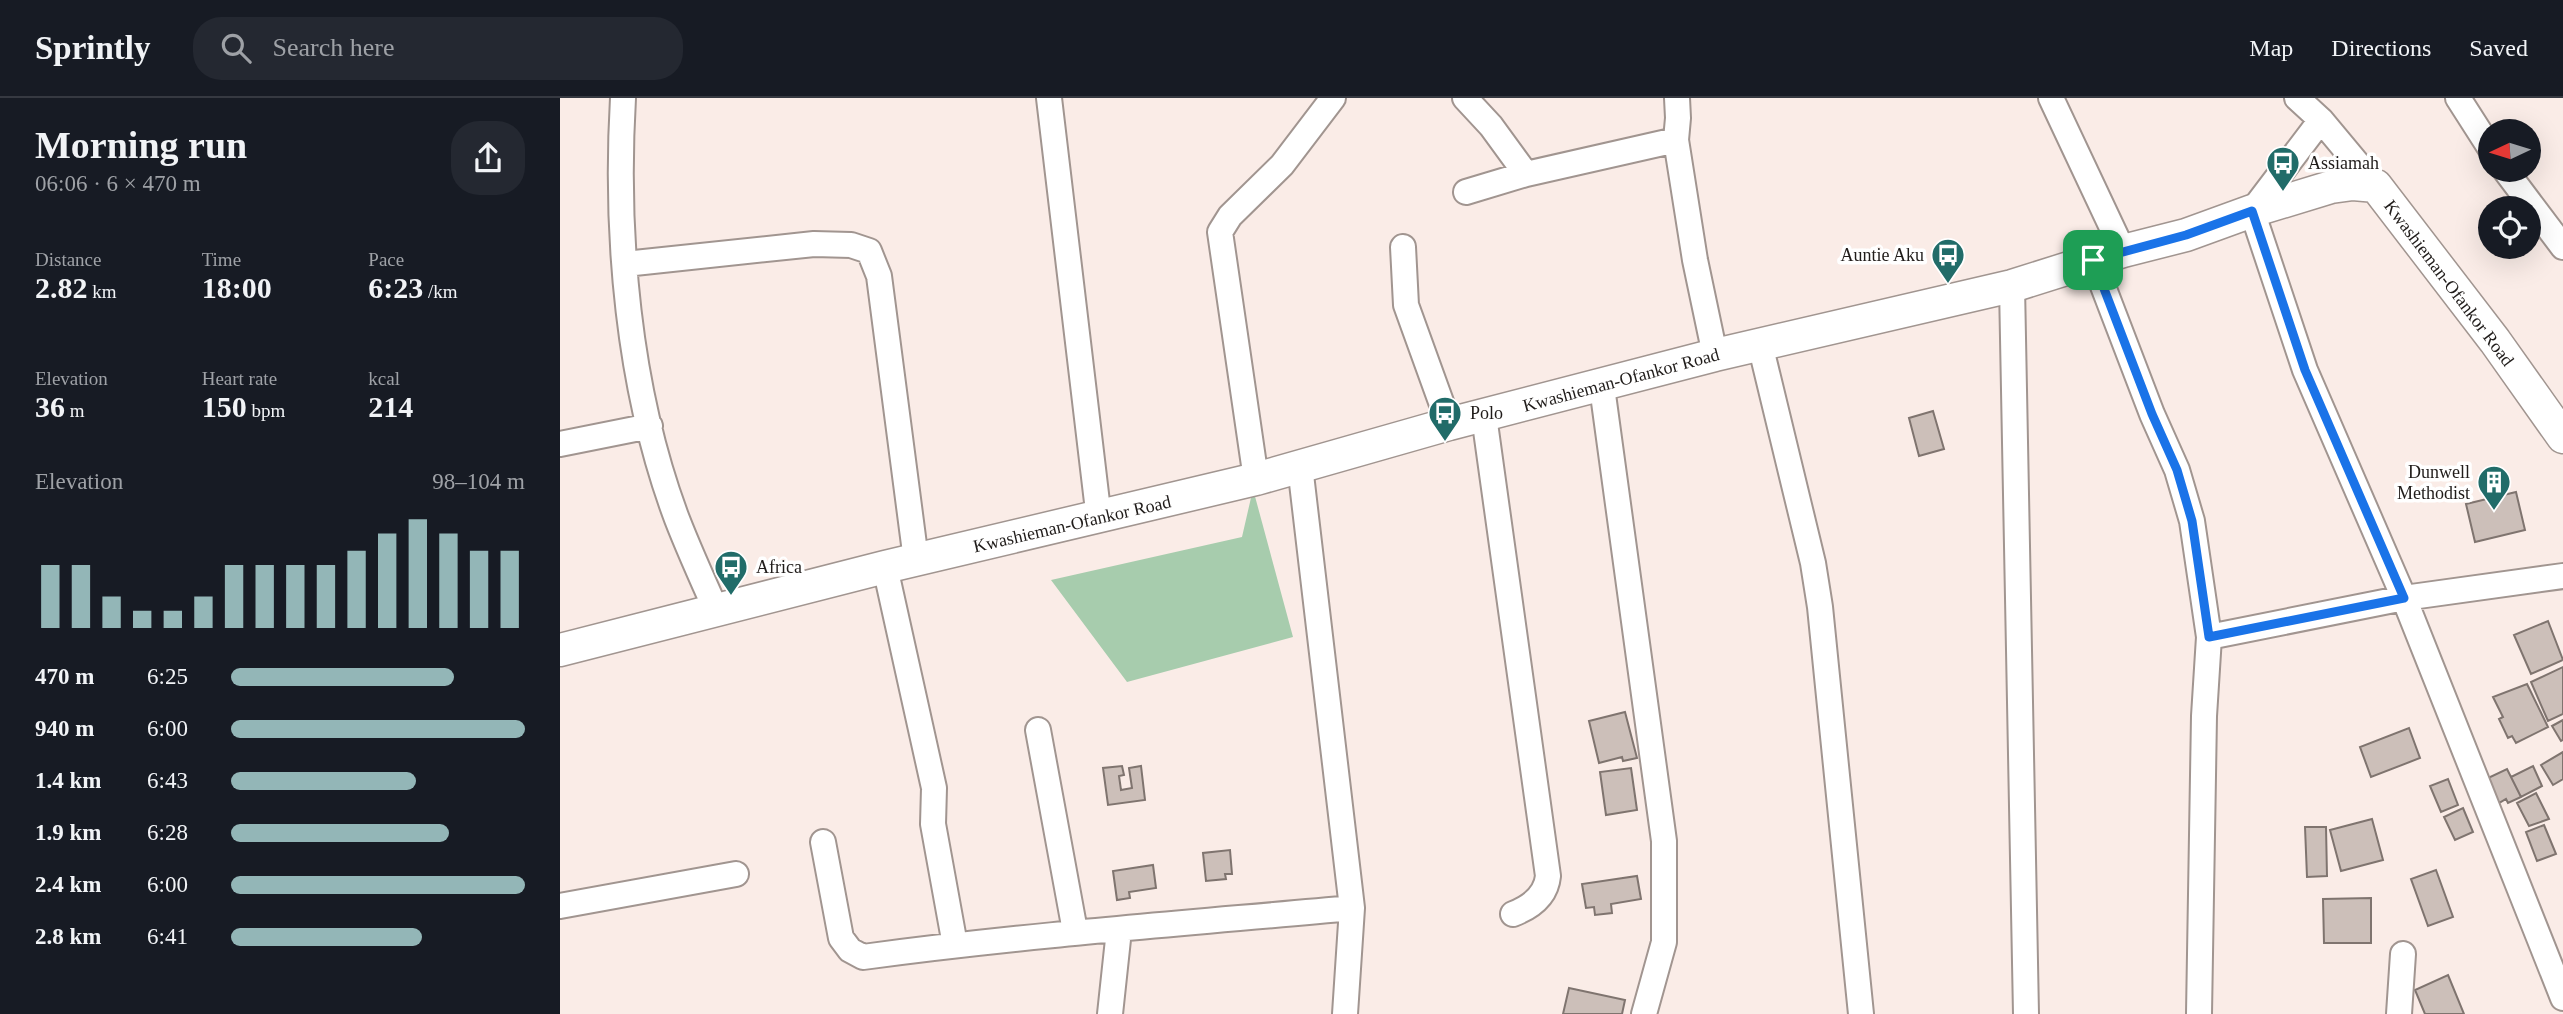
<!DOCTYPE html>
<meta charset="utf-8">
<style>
:root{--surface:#171b24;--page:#242831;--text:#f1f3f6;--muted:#9ea1a6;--line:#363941;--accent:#93b6b7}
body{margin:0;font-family:"Times New Roman",serif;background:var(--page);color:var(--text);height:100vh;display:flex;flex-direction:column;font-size:26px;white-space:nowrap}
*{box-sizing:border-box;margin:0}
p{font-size:23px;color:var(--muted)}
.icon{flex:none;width:38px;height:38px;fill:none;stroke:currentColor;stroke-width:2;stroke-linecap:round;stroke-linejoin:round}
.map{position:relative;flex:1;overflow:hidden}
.details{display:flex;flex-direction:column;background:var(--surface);width:560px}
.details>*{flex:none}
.needle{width:46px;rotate:266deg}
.tools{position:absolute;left:1918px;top:21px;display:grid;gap:14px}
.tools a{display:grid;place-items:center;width:63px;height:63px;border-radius:50%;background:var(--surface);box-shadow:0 7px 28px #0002;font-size:35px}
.pin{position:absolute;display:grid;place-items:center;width:60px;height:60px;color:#fff;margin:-30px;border-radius:14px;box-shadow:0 4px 10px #0006}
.round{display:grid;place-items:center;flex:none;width:74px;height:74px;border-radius:28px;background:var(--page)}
.headline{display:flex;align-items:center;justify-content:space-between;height:119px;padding:0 35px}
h1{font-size:38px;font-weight:700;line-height:52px}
.figures{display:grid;grid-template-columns:repeat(3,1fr);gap:10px;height:119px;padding:7px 35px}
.figures div{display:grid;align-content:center}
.figures b{font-size:30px;font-weight:700}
.figures small{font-size:19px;font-weight:400}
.figures p{font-size:19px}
.chart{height:196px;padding:14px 35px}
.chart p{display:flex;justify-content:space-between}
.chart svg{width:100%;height:126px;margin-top:7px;stroke:var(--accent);stroke-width:6}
ul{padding:0 35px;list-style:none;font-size:23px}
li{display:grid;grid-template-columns:112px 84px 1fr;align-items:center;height:52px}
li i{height:18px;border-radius:9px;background:var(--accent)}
header{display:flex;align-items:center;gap:42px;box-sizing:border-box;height:98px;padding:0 35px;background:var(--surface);border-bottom:2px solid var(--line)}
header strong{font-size:33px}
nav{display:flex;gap:38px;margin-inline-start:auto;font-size:24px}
.search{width:490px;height:63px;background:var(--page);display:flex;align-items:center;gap:18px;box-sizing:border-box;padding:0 24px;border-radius:28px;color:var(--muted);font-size:26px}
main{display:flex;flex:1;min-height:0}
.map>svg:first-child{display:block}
.green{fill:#a7ccad}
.building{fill:#ccbfb9;stroke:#7f746f;stroke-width:2}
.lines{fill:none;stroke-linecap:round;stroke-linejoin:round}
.minor-casing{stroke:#a19590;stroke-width:28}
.major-casing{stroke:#a19590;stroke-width:35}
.minor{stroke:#fff;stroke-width:24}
.major{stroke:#fff;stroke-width:32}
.route-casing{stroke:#fff;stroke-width:14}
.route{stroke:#1a73e8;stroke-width:9}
.labels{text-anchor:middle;stroke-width:7;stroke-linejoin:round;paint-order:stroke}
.poi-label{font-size:18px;fill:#201c1a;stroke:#fff;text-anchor:start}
.street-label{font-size:18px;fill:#201c1a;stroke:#fff}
</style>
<header>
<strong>Sprintly</strong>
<div class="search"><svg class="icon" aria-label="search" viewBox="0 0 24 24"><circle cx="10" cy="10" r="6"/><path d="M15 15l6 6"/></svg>Search here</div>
<nav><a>Map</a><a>Directions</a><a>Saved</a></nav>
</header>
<main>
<section class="details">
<div class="headline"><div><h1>Morning run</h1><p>06:06 · 6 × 470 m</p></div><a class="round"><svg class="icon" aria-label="share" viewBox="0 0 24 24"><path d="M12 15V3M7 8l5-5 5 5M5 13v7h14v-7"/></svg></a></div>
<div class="figures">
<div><p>Distance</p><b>2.82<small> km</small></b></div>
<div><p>Time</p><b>18:00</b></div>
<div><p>Pace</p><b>6:23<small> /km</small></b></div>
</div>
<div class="figures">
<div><p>Elevation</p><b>36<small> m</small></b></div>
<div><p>Heart rate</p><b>150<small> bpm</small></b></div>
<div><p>kcal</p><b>214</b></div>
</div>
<div class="chart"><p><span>Elevation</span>98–104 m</p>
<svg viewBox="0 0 160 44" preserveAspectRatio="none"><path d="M5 44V22M15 44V22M25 44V33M35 44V38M45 44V38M55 44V33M65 44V22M75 44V22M85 44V22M95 44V22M105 44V17M115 44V11M125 44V6M135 44V11M145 44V17M155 44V17"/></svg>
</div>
<ul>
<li><b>470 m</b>6:25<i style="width:76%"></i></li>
<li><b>940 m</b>6:00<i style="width:100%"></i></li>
<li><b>1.4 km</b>6:43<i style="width:63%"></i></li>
<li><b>1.9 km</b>6:28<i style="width:74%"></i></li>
<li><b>2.4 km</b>6:00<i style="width:100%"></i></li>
<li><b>2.8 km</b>6:41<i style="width:65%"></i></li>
</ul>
</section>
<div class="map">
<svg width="2003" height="916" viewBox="0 0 2003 916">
<rect width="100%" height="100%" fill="#faece7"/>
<path class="green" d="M 693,391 L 733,539 L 567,584 L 491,482 L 682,439 Z"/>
<path class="building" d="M 1373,313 L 1384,351 L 1359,358 L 1349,320 Z
M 1956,394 L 1965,432 L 1915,444 L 1906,406 Z
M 1988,523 L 2003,562 L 1971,576 L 1954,537 Z
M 2003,569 L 2003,616 L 1988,623 L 1971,584 Z
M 1967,586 L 1988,629 L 1956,645 L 1952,638 L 1948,640 L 1939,621 L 1943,619 L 1933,599 Z
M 1065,614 L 1077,660 L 1063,663 L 1062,659 L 1039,665 L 1029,623 Z
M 2003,622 L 2003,642 L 2001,643 L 1992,628 Z
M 1849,630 L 1860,660 L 1811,679 L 1800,649 Z
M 2003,654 L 2003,681 L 1993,687 L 1981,667 Z
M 562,668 L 564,677 L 559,678 L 561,692 L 572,690 L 569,670 L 581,668 L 585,702 L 548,707 L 543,670 Z
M 1973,668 L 1982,688 L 1961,699 L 1951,679 Z
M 1071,670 L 1077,712 L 1046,717 L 1040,674 Z
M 1947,671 L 1961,699 L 1948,705 L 1946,701 L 1939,705 L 1926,681 Z
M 1888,681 L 1898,707 L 1881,714 L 1870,688 Z
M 1976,695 L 1989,721 L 1969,728 L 1957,705 Z
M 1903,710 L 1913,734 L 1895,742 L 1884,719 Z
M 1812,721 L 1823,762 L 1781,773 L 1770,732 Z
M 1984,727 L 1996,756 L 1977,763 L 1966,734 Z
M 1745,729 L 1766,729 L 1767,778 L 1747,779 Z
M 670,752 L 672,776 L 665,776 L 666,781 L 646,783 L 643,755 Z
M 593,767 L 596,790 L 569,794 L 570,800 L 557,802 L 553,773 Z
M 1876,772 L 1893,819 L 1868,828 L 1851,781 Z
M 1077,778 L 1081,801 L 1051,806 L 1052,815 L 1035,817 L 1034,809 L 1026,810 L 1022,786 Z
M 1811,800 L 1811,845 L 1764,845 L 1763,801 Z
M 1888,877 L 1904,916 L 1865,916 L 1855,892 Z
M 1009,890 L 1065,902 L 1062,916 L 1003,916 Z"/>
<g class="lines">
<defs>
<path id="minor" d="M 63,0 C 55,137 68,291 117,421 C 129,452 143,483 157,514
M 489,0 L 539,421
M 905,0 L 931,28 L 966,76
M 1117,0 L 1118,20 L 1116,42 L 1135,162 L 1155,257
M 1491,0 L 1563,153
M 1737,0 L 1761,22 L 1816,88
M 1898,0 L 1930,50
M 1761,22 L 1692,113 L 1745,272 L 1844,500 L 2003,900
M 1945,72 L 2003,149
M 906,94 L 966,76 L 1116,42
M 843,149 L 846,207 L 889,326
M 1533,162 L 1592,316 L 1617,372 L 1632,423 L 1649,539 L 1644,618 L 1639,916
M 65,166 L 254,146 L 291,147 L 309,153 L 319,178 L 356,462
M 1452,188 L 1466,916
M 1200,246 L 1253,465 L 1260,509 L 1301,916
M 1042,289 L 1104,743 L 1104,844 L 1084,916
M 924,318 L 988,778 C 986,798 971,809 953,816
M 0,346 L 90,328
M 740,368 L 792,810 L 785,916
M 696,381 L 660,134 L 670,118 L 722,67 L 773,0
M 325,469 L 374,690 L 373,726 L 395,847
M 1649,539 L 1844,500 L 2003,478
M 478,632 L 515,833
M 263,744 L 281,840 L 290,852 L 303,859 C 466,837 629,825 792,810
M 0,808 L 176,776
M 550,916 L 559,832
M 1839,916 L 1843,856"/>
<path id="major" d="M 0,552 L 325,469 L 696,381 L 889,326 L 1155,257 L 1452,188 L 1563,153 L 1626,137 L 1692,113 L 1771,89 L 1793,86 L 1816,88 L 1935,243 L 2003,339"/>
</defs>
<use href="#minor" class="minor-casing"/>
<use href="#major" class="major-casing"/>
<use href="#minor" class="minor"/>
<use href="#major" class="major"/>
</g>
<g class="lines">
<defs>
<path id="route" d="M 1692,113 L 1745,272 L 1844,500 L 1649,539 L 1632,423 L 1617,372 L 1592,316 L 1533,162 L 1626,137 Z"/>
</defs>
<use href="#route" class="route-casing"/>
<use href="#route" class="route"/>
</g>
<defs>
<symbol id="bus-pin" viewBox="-11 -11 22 30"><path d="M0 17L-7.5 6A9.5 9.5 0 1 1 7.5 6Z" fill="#216c69" stroke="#fff"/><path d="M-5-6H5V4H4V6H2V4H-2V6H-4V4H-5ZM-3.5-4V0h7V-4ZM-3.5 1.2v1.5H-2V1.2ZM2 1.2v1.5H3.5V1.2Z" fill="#fff"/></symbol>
<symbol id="building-pin" viewBox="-11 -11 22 30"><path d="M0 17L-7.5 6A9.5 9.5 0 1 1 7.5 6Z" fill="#216c69" stroke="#fff"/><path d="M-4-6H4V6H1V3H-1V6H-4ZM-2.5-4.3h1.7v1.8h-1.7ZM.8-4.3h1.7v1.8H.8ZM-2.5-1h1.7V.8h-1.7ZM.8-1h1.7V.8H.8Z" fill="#fff"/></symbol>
</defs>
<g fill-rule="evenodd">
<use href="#bus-pin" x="1704" y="46" width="38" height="52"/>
<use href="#bus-pin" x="1369" y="138" width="38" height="52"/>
<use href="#bus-pin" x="866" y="296" width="38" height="52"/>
<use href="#building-pin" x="1915" y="365" width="38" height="52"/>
<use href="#bus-pin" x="152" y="450" width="38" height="52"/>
</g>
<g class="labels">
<g class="poi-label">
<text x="1748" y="71">Assiamah</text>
<text x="1364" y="163" text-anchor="end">Auntie Aku</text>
<text x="910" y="321">Polo</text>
<text x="1910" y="380" text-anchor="end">Dunwell<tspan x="1910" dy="21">Methodist</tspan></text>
<text x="196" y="475">Africa</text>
</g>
<g class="street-label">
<text transform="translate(1889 185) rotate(53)" y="6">Kwashieman-Ofankor Road</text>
<text transform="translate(1061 282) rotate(-15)" y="6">Kwashieman-Ofankor Road</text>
<text transform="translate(512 426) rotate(-13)" y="6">Kwashieman-Ofankor Road</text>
</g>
</g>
</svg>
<div class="tools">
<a><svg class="needle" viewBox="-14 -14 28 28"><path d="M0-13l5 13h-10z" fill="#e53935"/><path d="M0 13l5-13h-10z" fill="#9ea1a6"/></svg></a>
<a><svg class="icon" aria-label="locate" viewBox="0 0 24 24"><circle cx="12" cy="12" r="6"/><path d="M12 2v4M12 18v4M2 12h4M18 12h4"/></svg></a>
</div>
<div class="pin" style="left:1533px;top:162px;background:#1e9e55"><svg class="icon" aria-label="arrive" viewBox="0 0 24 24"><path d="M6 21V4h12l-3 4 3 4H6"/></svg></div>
</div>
</main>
